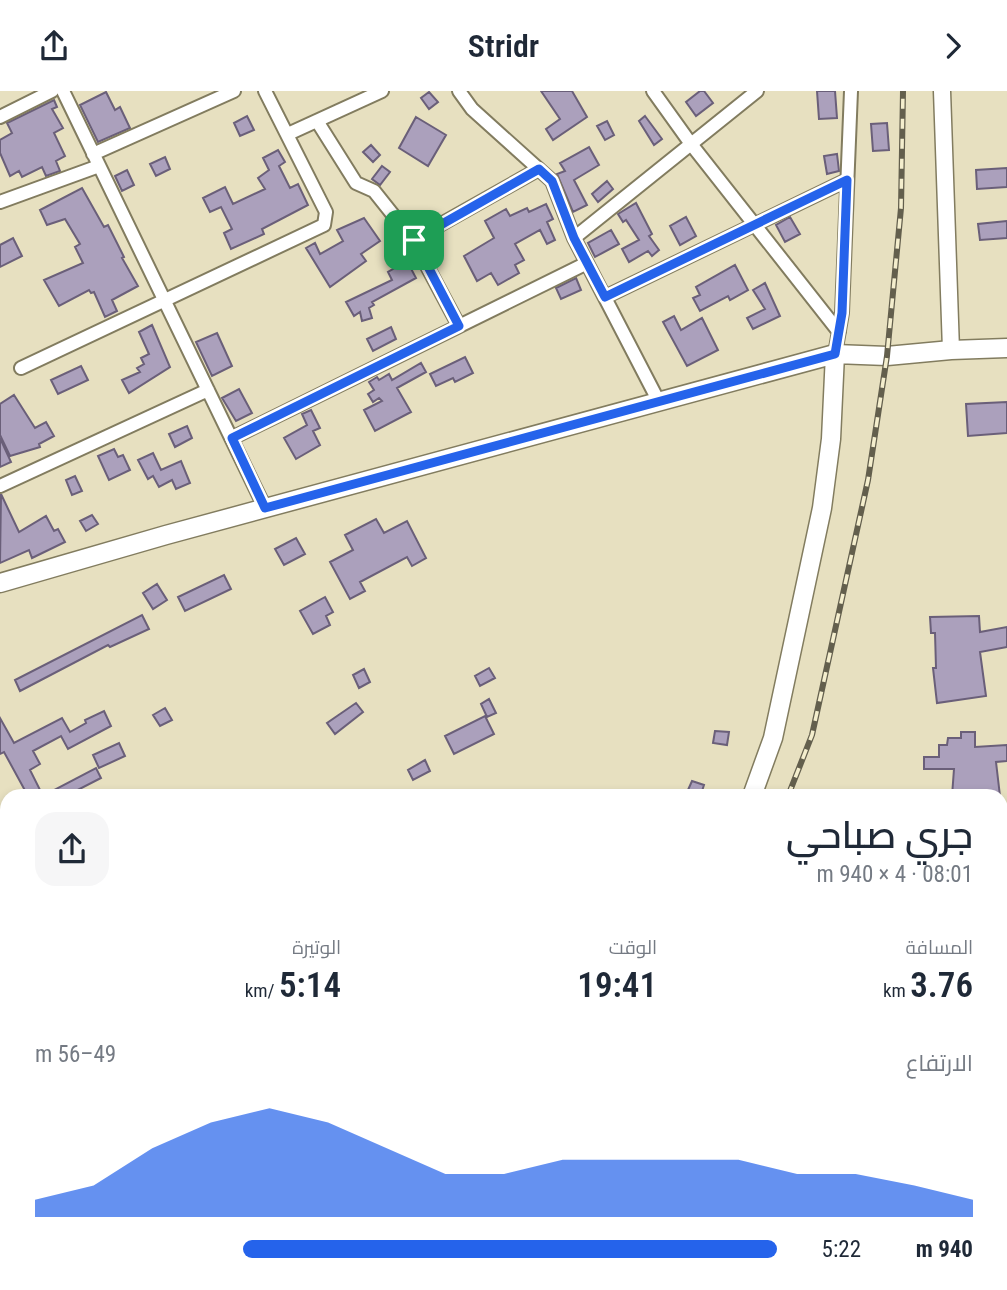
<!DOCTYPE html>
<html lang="ar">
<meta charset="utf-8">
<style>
:root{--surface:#fff;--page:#f6f6f7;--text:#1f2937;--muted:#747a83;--accent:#2563eb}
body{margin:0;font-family:"Roboto Condensed",Cairo,sans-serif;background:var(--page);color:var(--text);direction:rtl;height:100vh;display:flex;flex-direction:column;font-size:26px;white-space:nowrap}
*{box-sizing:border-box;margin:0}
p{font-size:23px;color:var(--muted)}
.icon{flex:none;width:38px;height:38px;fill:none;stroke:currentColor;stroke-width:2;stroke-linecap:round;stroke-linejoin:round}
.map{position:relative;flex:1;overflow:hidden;direction:ltr}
.sheet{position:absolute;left:0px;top:698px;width:1008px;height:502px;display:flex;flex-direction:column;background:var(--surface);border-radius:21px 21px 0 0;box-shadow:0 4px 10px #0003;direction:rtl}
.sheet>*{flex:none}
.pin{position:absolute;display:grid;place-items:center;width:60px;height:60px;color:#fff;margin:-30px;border-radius:14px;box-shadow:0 4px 10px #0006}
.round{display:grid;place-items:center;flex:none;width:74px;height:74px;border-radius:21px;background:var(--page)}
.summary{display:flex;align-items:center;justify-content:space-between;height:119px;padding:0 35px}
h1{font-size:38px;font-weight:600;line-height:52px}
.figures{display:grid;grid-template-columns:repeat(3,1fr);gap:10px;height:119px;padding:7px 35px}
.figures div{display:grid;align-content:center}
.figures b{font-size:35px;font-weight:600}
.figures small{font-size:19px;font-weight:400}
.figures p{font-size:19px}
.chart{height:196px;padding:14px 35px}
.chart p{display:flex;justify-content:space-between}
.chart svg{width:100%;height:126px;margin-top:7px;fill:var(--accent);opacity:.7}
ul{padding:0 35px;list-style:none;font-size:23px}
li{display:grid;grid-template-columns:112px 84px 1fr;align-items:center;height:52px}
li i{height:18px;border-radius:9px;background:var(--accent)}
header{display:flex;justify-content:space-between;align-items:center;height:91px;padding:0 35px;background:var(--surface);font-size:32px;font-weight:600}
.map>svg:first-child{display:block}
.building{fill:#aba0bc;stroke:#6a5f79;stroke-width:2}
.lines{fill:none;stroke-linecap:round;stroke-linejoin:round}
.minor-casing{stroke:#827c5f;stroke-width:16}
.tertiary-casing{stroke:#827c5f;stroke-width:19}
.secondary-casing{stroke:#827c5f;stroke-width:21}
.minor{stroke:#fff;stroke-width:12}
.tertiary{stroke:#fff;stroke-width:16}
.secondary{stroke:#fff;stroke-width:18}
.rail-casing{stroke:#635f4d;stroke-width:6}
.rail{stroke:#f4eecd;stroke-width:3.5;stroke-dasharray:10;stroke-linecap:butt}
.route-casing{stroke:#fff;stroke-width:14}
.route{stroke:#2563eb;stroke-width:9}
</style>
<header><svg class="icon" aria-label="forward" viewBox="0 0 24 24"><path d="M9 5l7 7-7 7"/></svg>Stridr<svg class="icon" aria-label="share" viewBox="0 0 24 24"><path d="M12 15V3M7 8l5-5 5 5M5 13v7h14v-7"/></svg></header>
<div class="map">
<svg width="1007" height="1199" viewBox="0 0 1007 1199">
<rect width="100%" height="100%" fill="#e7e0c0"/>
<path class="building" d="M 541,0 L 572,0 L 587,26 L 553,49 L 546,38 L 560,28 Z
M 700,0 L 704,0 L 713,12 L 696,25 L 686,11 Z
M 817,0 L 835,0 L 837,27 L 819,28 Z
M 106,1 L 115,19 L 120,16 L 130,37 L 98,51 L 80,14 Z
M 429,1 L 438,11 L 429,18 L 421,7 Z
M 54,9 L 57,16 L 52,18 L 63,37 L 54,42 L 65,65 L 56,70 L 60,80 L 46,85 L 42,76 L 22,86 L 19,80 L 10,85 L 0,62 L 0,49 L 12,42 L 7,32 Z
M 247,25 L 254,39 L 240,45 L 234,32 Z
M 645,25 L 662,48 L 654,54 L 639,30 Z
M 416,26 L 446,44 L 428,75 L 399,57 Z
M 607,30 L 614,44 L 605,49 L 597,35 Z
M 887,32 L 889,59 L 873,60 L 871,33 Z
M 371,54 L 380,64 L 373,71 L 363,61 Z
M 589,56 L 599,74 L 574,89 L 587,114 L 573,121 L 557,83 L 565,80 L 560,72 Z
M 278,59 L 285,71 L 279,75 L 290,97 L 298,93 L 308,114 L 262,138 L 264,143 L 231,158 L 224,142 L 232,138 L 221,116 L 210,121 L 203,107 L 225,96 L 233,113 L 265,98 L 258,87 L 269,79 L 263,67 Z
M 837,63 L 839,80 L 827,83 L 824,65 Z
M 165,66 L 170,78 L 156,85 L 150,73 Z
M 382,75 L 390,81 L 380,94 L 372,88 Z
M 1007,77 L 1007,96 L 977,98 L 976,79 Z
M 127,79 L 134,94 L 122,100 L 115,85 Z
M 607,90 L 613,98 L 598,111 L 592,103 Z
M 82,97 L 104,136 L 108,134 L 124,166 L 122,167 L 138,195 L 112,209 L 117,220 L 105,226 L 94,201 L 91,202 L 89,199 L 59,215 L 44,189 L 83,172 L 75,156 L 80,153 L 65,128 L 47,134 L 40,119 Z
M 636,112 L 652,143 L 649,145 L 659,159 L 652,165 L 648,160 L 629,171 L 622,158 L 639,149 L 626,129 L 623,131 L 618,123 Z
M 546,113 L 553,128 L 547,131 L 555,149 L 547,153 L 540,139 L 515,153 L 524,169 L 515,174 L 519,182 L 498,194 L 491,182 L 477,190 L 464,165 L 494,147 L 485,130 L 506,118 L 510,125 L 527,117 L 529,121 Z
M 686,126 L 696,145 L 680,154 L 670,135 Z
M 790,126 L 800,143 L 785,151 L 776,134 Z
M 364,127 L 380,150 L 361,163 L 366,170 L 330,196 L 306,157 L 315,152 L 320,163 L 343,150 L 337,139 Z
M 1007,130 L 1007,147 L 980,149 L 978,133 Z
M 611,139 L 619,153 L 595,166 L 588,152 Z
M 13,147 L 22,165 L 0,176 L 0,154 Z
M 407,170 L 416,187 L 372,211 L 374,214 L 369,217 L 372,227 L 362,230 L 360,221 L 354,225 L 346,211 L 392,189 L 388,181 Z
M 735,174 L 748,199 L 730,209 L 728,205 L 700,220 L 693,207 L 700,204 L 696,196 Z
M 576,187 L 581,199 L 561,208 L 556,197 Z
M 765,192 L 780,225 L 753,238 L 747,227 L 765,218 L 753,199 Z
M 674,225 L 681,239 L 702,227 L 718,259 L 687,275 L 663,231 Z
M 152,234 L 170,276 L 129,302 L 122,289 L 140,281 L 137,277 L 144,273 L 141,267 L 149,263 L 139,241 Z
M 391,236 L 396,248 L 373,260 L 367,248 Z
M 217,242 L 232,275 L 212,285 L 196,251 Z
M 465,266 L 473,282 L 455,291 L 453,287 L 436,295 L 430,283 Z
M 421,272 L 426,281 L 397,297 L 411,321 L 375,340 L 364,319 L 382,310 L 379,307 L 373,311 L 368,303 L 374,299 L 369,291 L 377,286 L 379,289 L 389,283 L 392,289 Z
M 81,275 L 88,289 L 58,303 L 51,289 Z
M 239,298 L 252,322 L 236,330 L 222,307 Z
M 14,304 L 35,337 L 46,331 L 54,345 L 39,353 L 40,356 L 10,365 L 0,344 L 0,313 Z
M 1007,311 L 1007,342 L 968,345 L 966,313 Z
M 311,319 L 320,337 L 313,340 L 320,354 L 296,368 L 284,347 L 307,334 L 302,323 Z
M 187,335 L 192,347 L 175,356 L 169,343 Z
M 0,347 L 11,371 L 0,376 Z
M 114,358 L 118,366 L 123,364 L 130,379 L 109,389 L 98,365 Z
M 153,362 L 161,379 L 181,370 L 190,392 L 176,398 L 172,389 L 159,396 L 153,385 L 148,388 L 138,369 Z
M 75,385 L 82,400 L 72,404 L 66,389 Z
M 1,403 L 19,441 L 46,425 L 54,440 L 58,438 L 65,451 L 32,467 L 29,459 L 0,472 Z
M 92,424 L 98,433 L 86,440 L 80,430 Z
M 376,428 L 384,442 L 407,430 L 426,467 L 412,475 L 407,466 L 360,491 L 365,500 L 350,508 L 330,471 L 353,459 L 345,444 Z
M 296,447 L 305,463 L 284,474 L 275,458 Z
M 224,484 L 231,498 L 185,520 L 178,506 Z
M 157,493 L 167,509 L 153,518 L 143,502 Z
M 325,506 L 333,521 L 326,525 L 330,534 L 313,543 L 300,520 Z
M 142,524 L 149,538 L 110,556 L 108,554 L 20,600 L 15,589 Z
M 979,525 L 980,541 L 1007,536 L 1007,556 L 980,561 L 986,605 L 937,612 L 933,577 L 936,577 L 935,542 L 931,542 L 930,526 Z
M 489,577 L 495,587 L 480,595 L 475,585 Z
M 364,578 L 370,591 L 359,597 L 353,584 Z
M 489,608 L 496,622 L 487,626 L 481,613 Z
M 356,612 L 363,621 L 335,643 L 327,632 Z
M 165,617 L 172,629 L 160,635 L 153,624 Z
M 104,620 L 111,635 L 68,658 L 61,645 L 33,660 L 40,673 L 30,679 L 43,705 L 96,677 L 101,687 L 66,705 L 28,705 L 4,661 L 0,663 L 0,627 L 14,652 L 62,627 L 70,641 L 86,632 L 85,629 Z
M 485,625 L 494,643 L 454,663 L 445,645 Z
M 715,640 L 729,641 L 727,654 L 713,652 Z
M 961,641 L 975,641 L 975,656 L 1007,654 L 1007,670 L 996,671 L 1000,705 L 952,705 L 954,678 L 924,678 L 924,666 L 939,666 L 939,654 L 947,654 L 948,647 L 961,647 Z
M 119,652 L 125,665 L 99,677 L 93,664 Z
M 425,669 L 430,680 L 413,689 L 408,679 Z
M 692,690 L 704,694 L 701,703 L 688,699 Z"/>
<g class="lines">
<defs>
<path id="minor" d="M 63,0 L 265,417
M 459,0 L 472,18 L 552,90 L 574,147 L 659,311
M 653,0 L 691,53 L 839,241
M 0,26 L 52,0
M 317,30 L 356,92 L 374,100 L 413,149
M 288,43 L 382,0
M 93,63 L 234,0
M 0,111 L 99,75
M 574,147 L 757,0
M 605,206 L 847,89
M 459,235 L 413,149 L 539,78
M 835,263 L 842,222 L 851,0
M 21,277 L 324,134 L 326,121 L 265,0
M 232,347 L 587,172
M 0,395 L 208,299"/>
<path id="tertiary" d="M 942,0 L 951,259"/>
<path id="secondary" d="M 0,492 L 166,444 L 835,263 L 887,265 L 951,259 L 1007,257
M 752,705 L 773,647 L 822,417 L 831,348 L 835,263
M 517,1199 L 520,1194"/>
</defs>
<use href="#minor" class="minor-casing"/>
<use href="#tertiary" class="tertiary-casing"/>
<use href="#secondary" class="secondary-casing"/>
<use href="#minor" class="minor"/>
<use href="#tertiary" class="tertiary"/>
<use href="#secondary" class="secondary"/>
<defs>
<path id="rail" d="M 788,705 L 812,644 L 868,389 L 887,265 L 901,117 L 903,0
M 555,1199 L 559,1194"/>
</defs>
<use href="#rail" class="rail-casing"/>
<use href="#rail" class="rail"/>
</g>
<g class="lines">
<defs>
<path id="route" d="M 539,78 L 552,90 L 574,147 L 605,206 L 847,89 L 842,222 L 835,263 L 265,417 L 232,347 L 459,235 L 414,149 Z"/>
</defs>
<use href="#route" class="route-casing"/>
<use href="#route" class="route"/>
</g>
</svg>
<div class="pin" style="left:414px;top:149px;background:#1e9e55"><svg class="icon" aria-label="arrive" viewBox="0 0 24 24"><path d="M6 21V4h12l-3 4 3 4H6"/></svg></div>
<section class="sheet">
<div class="summary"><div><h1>جري صباحي</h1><p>08:01 · 4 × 940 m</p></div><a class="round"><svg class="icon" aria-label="share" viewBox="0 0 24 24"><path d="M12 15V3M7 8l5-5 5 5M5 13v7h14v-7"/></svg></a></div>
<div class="figures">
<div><p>المسافة</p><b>3.76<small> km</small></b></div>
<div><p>الوقت</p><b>19:41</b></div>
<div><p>الوتيرة</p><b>5:14<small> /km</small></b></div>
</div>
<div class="chart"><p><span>الارتفاع</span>49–56 m</p>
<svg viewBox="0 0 160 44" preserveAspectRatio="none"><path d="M0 44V38L10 33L20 20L30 11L40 6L50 11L60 20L70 29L80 29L90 24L100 24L110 24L120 24L130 29L140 29L150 33L160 38V44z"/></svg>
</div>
<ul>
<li><b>940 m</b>5:22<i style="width:72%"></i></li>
</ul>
</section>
</div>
